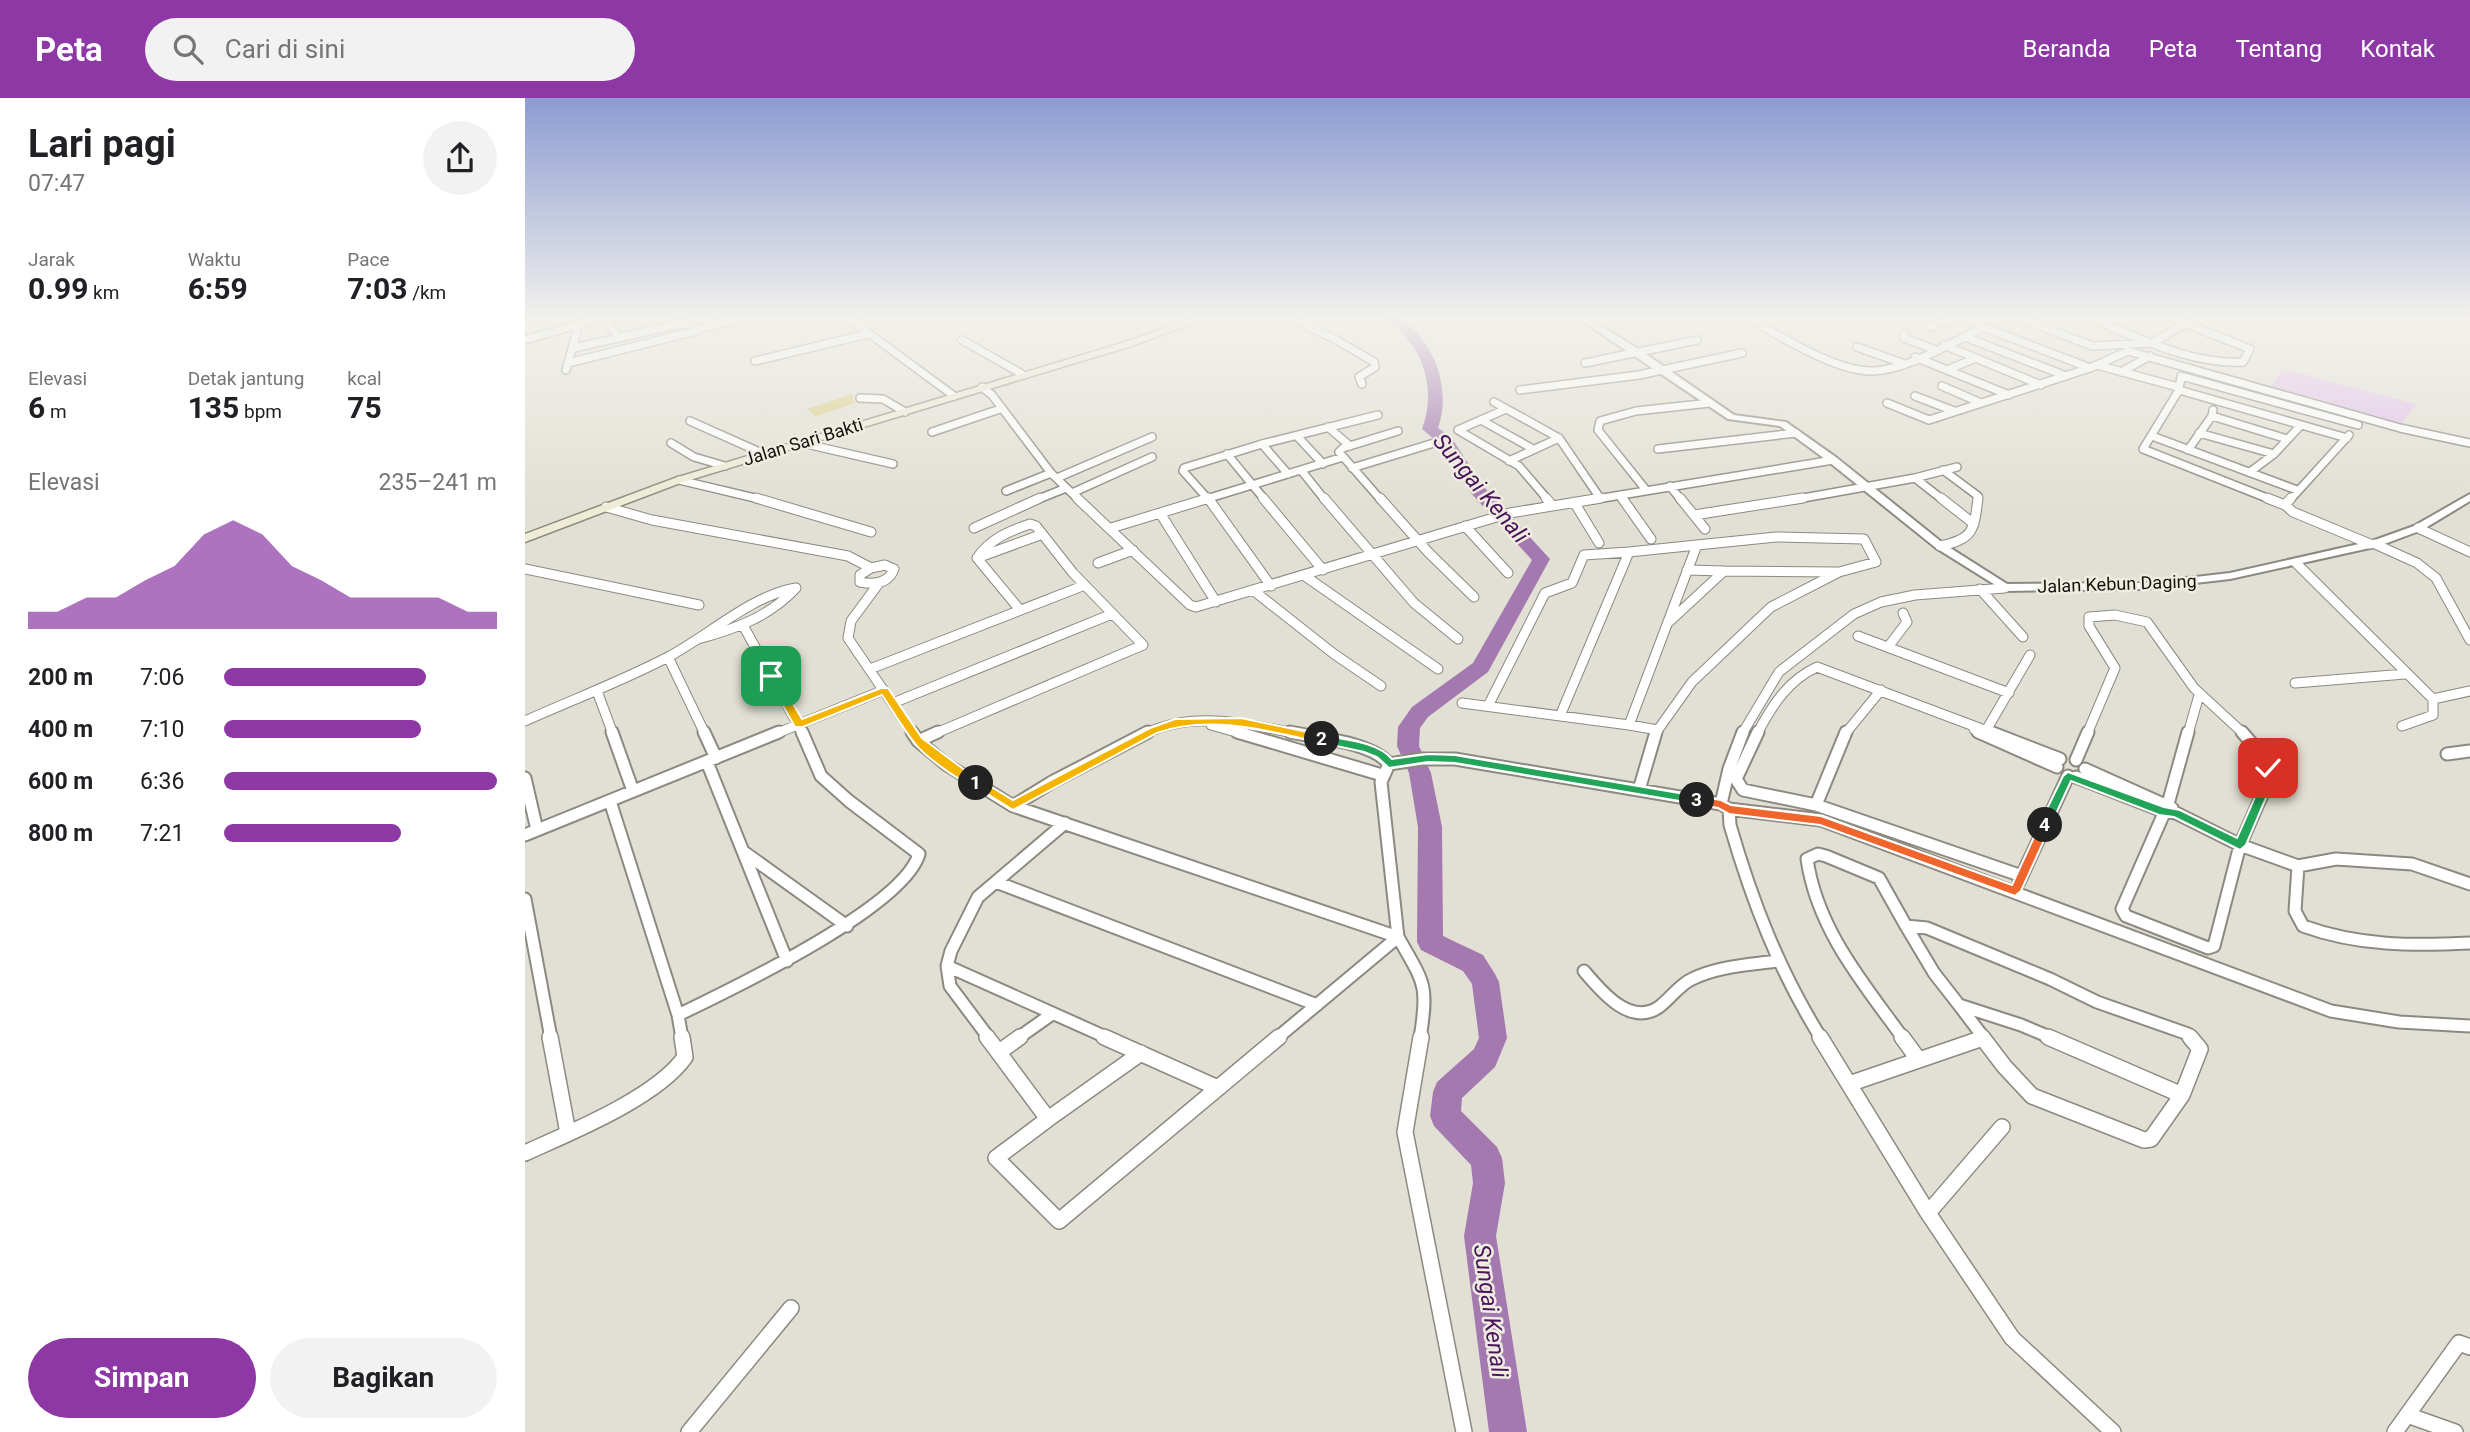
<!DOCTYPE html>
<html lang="id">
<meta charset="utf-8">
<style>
:root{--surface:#fff;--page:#f2f2f2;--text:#202124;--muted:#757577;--accent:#8d38a5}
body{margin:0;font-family:Roboto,sans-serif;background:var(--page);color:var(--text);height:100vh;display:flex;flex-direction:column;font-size:26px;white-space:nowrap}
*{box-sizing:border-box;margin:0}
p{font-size:23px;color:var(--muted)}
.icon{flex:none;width:38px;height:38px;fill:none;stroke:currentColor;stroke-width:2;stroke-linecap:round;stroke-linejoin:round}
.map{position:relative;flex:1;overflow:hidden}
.drawer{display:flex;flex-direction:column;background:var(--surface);width:525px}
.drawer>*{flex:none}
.pin{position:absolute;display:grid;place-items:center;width:60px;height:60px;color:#fff;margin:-30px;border-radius:14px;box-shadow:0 4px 10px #0006}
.km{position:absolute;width:35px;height:35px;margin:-18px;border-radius:50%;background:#222;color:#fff;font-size:19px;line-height:35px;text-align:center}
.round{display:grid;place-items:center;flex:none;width:74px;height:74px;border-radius:37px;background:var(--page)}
.overview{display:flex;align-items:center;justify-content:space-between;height:119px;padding:0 28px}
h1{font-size:38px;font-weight:700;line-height:52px}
.figures{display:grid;grid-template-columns:repeat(3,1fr);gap:10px;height:119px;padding:7px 28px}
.figures div{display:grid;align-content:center}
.figures b{font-size:30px;font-weight:700}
.figures small{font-size:19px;font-weight:400}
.figures p{font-size:19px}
.chart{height:196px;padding:14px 28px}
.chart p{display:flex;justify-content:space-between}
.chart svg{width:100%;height:126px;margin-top:7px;fill:var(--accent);opacity:.7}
.primary-button{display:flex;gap:14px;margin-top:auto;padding:14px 28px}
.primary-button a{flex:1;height:80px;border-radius:42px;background:var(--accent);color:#fff;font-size:28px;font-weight:700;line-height:80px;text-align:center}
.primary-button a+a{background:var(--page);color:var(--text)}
ul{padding:0 28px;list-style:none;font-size:23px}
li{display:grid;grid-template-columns:112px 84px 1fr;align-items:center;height:52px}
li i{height:18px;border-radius:9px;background:var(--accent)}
header{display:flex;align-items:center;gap:42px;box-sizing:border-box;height:98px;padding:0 35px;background:var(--accent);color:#fff}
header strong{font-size:33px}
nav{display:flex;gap:38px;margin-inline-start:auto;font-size:24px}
.search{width:490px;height:63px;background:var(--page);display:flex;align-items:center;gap:18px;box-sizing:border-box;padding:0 24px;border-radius:38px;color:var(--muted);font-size:26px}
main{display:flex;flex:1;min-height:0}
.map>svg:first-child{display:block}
.green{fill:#e1c1eb}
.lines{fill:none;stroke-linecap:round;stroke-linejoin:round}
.river{fill:#a379b0;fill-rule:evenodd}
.building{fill:#d8ce85}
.minor-far3-casing{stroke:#8c8a80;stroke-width:10}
.minor-far2-casing{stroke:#8c8a80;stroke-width:11}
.minor-far1-casing{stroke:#8c8a80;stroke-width:15}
.minor-casing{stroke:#8c8a80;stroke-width:18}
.tertiary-casing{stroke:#8c8a80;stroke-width:4}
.secondary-casing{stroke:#8c8a80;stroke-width:3}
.minor-far3{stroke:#fff;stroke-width:7}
.minor-far2{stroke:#fff;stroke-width:9}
.minor-far1{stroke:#fff;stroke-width:11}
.minor{stroke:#fff;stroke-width:15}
.tertiary{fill:#fff;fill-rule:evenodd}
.secondary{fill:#eeecd5;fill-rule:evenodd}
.split-1{fill:#f5b400;stroke:#fff;stroke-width:2}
.split-2{fill:#f5b400;stroke:#fff;stroke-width:2}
.split-3{fill:#22a559;stroke:#fff;stroke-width:2}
.split-4{fill:#f0652b;stroke:#fff;stroke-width:2}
.split-5{fill:#22a559;stroke:#fff;stroke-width:2}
.labels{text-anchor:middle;stroke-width:5;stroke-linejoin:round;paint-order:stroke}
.far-street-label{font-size:18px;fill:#13120e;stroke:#efede1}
.water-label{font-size:23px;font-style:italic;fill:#4a1459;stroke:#efede1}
</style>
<header>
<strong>Peta</strong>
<div class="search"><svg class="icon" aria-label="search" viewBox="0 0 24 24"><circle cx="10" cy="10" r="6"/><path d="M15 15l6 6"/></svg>Cari di sini</div>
<nav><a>Beranda</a><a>Peta</a><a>Tentang</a><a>Kontak</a></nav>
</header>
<main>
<section class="drawer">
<div class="overview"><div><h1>Lari pagi</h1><p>07:47</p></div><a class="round"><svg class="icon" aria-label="share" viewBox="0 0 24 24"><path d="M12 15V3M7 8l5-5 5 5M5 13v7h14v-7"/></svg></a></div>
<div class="figures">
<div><p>Jarak</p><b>0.99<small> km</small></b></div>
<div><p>Waktu</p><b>6:59</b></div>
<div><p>Pace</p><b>7:03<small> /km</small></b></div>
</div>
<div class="figures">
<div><p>Elevasi</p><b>6<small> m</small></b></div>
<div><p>Detak jantung</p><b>135<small> bpm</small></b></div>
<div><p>kcal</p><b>75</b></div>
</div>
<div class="chart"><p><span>Elevasi</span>235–241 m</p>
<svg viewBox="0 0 160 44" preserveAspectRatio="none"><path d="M0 44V38L10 38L20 33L30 33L40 27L50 22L60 11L70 6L80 11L90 22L100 27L110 33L120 33L130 33L140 33L150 38L160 38V44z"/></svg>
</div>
<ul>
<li><b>200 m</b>7:06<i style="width:74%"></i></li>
<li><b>400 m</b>7:10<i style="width:72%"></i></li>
<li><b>600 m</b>6:36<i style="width:100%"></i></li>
<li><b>800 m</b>7:21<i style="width:65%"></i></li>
</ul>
<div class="primary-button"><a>Simpan</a><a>Bagikan</a></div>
</section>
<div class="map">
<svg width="1945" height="1334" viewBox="0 0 1945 1334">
<rect width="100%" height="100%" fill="#e2e0d4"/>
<path class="green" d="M 1758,271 L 1891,306 L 1876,327 L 1745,290 Z"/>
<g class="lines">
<path class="river" d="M 860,220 L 875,220 C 909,243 927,291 913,330 L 926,339 L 958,388 L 1025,461 L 963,574 L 903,619 L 895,630 L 894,648 L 906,675 L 917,729 L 918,838 L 958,857 L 970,876 L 974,884 L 982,940 L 970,969 L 937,1000 L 936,1013 L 972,1049 L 977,1060 L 980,1085 L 971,1138 L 1002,1334 L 964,1334 L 939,1138 L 948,1085 L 946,1067 L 909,1028 L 905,1018 L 908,994 L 912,984 L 949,951 L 954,940 L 947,886 L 938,873 L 896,852 L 892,844 L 893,729 L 884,675 L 872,648 L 873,629 L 887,609 L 948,565 L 1007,462 L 946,395 L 914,345 L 897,331 C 909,300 903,263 880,238 C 874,231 866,227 860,220 Z"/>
</g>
<path class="building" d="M 327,296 L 330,305 L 298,316 L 290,318 L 282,311 Z"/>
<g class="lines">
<defs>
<path id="minor-far3" d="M 79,220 L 94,240
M 323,220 L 429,298
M 764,220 L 808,240 L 849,264 L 850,269 L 834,279 L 837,286
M 1223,220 C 1255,238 1311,274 1348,273 C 1382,272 1428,244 1459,229
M 1435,220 L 1565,270
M 1495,220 L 1567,248 L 1628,245 L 1659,226
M 1564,220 C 1612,239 1666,267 1718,264 L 1725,251 L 1647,220
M 1405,229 L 1429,220
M 169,232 L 218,220
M 1379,235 L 1379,240 L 1408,251
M 1440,239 L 1541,278
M 0,242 L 76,220
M 437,242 L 497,276
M 1419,247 L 1516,287
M 1332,249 L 1377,265
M 1390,259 L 1484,297
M 230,263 L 343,236
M 43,265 L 171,233 L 163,226 L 155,226 L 49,250
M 1060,265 L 1172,242
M 1572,267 L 1653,289
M 41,272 L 52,233
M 1422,272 L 1451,260
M 1596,274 L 1625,258
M 1417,288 L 1456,305
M 457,289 L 467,297 L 526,375 L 554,402
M 995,292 L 1114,277 L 1217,255
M 1654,292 L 1822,340
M 1390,298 L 1429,313
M 335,300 L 358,301 L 380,314
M 969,304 L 1034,340 L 1075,400
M 1362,305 L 1404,322 L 1565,270 L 1603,253 L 1875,330 L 1945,345
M 981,311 L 933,332 L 994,368 L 1023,402
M 1687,318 L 1762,341
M 956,322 L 1008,351
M 165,323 L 239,356
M 803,329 L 825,348
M 407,334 L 475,311
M 1674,335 L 1749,356
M 772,338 L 798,366
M 1627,338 L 1772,392
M 146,345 L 169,359 L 200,368
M 277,345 L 368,366
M 737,346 L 763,376
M 1133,351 L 1271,335
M 1663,352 L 1687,318 L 1688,312
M 702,356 L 740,402
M 984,363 L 1034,340
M 827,370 L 909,345
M 776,372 L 800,402
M 1418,372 L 1453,398 L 1453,402
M 1725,374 L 1749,356 L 1775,328
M 532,380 L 627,339
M 1390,380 L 1432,369
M 154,382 L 238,402
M 1145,388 L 1156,402
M 1121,392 L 1073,332 L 1075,323 L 1111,313 L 1185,305
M 481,393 L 526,375
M 547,395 L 627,359
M 1095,397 L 1098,402
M 511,402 L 541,390
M 678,402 L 818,359
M 684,402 L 658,373 L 659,370 L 737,346 L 853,317
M 856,402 L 814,354 L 818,350 L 873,333
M 1066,402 L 1308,362
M 1267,402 L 1390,380 L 1418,402
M 1747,402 L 1618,351 L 1654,292 L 1656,278 L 1833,327
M 1765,402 L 1824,337"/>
<path id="minor-far2" d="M 231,400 L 346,434
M 552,400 L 665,507 L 671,509 L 985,415 L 1076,400
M 683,400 L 746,488
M 738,400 L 798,472
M 799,400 L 889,505 L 933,541
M 855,400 L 903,454 L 949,499
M 1021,400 L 1027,407
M 1097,400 L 1126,441
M 1155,400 L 1180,431
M 1416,400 L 1449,426
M 1742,400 L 1760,407 L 1768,414 L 1845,446
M 1049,404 L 1074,445
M 1760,407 L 1766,400
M 81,409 L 127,422 L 323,458 L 346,470
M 635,415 L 691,504
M 1169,417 L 1278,400
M 940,428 L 983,475
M 449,430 L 515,400
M 586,430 L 684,400
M 1893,430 L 1945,454
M 1850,446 L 1892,465 L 1911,480 L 1945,542
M 1415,448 C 1449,441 1449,432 1453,400
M 573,465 L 608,452
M 1771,465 L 1908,601 L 1945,593
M 360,467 L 369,471 C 363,486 349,487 335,484 L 335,477 L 346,470 Z
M 0,471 L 174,507
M 1162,472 L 1199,473
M 780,478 L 913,571
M 354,485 L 326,523 L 323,540 L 388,636
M 1455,491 L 1498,539
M 729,493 L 809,556 L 856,588
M 495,512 L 452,460 L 515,437
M 1144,524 L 1199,473 L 1311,474
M 219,529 L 278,636
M 1333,538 L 1484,595
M 1363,549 L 1382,524 L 1378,515
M 143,559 L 180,636
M 345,571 L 560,487
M 1770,585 L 1880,576
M 72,593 L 88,636
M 368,605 L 587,516
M 937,605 L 1104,627
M 963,608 L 1020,495 L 1047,485 L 1059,457 L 1104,454
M 1035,618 L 1104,454 L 1172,447
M 0,623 C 47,602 97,583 143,559 C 183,538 227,497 271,490 C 244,519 210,531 173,541
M 686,627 L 718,636
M 1877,628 L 1908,617 L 1908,601
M 1449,631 L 1456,636
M 250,636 L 359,592
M 409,636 L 618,547 L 548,475 L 511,428 L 505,426 C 484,433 465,441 452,460
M 620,636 C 667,612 724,626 773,636
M 1130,636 L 1167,584 L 1246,509 L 1314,474 L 1351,464 L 1339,441 L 1251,439 L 1172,447 L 1104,627 L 1133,632
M 1217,636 L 1254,574 L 1329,516 L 1356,504 L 1390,497 L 1480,490
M 1232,636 C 1246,609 1263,582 1292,569 L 1470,636
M 1320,636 L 1356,592
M 1459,636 L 1505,557
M 1562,636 L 1590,570 L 1564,528 L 1564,519 L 1590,517 L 1622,524 L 1669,590 L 1719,636
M 1663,636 L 1674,597"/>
<path id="minor-far1" d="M 87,634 L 108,693
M 179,634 L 191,660
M 387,634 L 393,643 L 422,667 L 488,708 L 873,839 C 899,885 904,886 895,940
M 712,634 L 857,677
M 765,634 C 793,640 847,644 864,666
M 1233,634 L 1211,681 L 1218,692 L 1291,707 L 1497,778
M 1453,634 L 1532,669
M 1465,634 L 1535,661
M 1663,634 L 1643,706 L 1597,811 L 1601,818 L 1683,850 L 1689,848 L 1715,747 L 1744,681 L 1736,656 L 1717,634
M 393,643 L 413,634
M 1922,656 L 1945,653
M 1551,662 L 1563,634
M 182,664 L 262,863
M 1560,671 L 1647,710
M 1551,679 L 1638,713 L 1651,715 L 1715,747 L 1773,768 L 1811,761 L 1887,766 L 1945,786
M 0,680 L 12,732
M 1114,692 L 1131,634
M 85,703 L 153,917 L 157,940
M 1196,706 L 1204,671 L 1218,634
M 1291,707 L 1321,634
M 488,708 L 527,684 L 623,634
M 1204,711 L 1205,727 C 1227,803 1254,873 1296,940
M 0,737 L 254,634
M 219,754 L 322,828
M 1773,768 L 1770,813 L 1778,828 C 1833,848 1888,848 1945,845
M 471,784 L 792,907
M 1494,784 L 1543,678
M 0,801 L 26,940
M 422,868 L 583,940
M 1059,873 C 1076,893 1105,929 1134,909 C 1146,900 1154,887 1167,881 C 1193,868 1224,867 1252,863
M 1434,907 L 1496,927 L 1527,940
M 1434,907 L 1459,940
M 1434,907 L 1409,875 L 1381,828 L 1402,830 L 1525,881 L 1572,904 L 1663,936 L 1666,940
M 153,917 C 205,892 378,810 394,756 L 324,703 L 296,678 L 277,634
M 464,940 L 425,888 L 422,868 L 426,853 L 453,799 L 540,725
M 493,940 L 527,916
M 752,940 L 873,839 L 856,684 L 864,666 L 897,661 L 930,661 L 1196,706 L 1204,711 L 1296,722 L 1806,913 L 1874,924 L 1945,928
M 1378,940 C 1338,885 1292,831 1282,761 L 1293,756 L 1301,758 L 1354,780 L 1381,828"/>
<path id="minor" d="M 25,939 L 43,1035
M 462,939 L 523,1021 L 471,1060 L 534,1123 L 754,939
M 579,939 L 693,990
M 896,939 L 880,1034 L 939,1334
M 1295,939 L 1403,1115 L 1487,1240 L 1588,1334
M 1377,939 L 1393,961
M 1457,939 L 1479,968 L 1507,998 L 1619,1042 L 1626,1041 L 1657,997
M 1523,939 L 1657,997
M 474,954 L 495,939
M 1324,986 L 1458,940
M 1657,997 L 1675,951 L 1665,939
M 523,1021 L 616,955
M 0,1055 C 46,1034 131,1000 160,959 L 157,939
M 1403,1115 L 1477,1029
M 1882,1317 L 1930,1334
M 164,1334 L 266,1210
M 1870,1334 L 1934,1245 L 1945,1249"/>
<path id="tertiary" d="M 1053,220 L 1063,220 L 1115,252 L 1209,317 L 1261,324 L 1312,360 L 1419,446 L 1482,486 L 1618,485 L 1705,475 L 1847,443 L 1889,428 L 1945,396 L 1945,403 L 1897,432 L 1854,448 L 1705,481 L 1618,491 L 1480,493 L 1411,450 L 1304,364 L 1255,328 L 1203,321 Z"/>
<path id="secondary" d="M 670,220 L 683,220 L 603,249 L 158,384 L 0,444 L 0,436 L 150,380 L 597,245 Z"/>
</defs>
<use href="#minor-far3" class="minor-far3-casing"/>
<use href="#minor-far2" class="minor-far2-casing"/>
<use href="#minor-far1" class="minor-far1-casing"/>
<use href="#minor" class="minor-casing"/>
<use href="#tertiary" class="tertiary-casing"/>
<use href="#secondary" class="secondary-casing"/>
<use href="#minor-far3" class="minor-far3"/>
<use href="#minor-far2" class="minor-far2"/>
<use href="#minor-far1" class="minor-far1"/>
<use href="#minor" class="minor"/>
<use href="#tertiary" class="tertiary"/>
<use href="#secondary" class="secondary"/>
</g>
<linearGradient id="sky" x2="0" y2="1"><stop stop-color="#8c9cd2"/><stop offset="0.54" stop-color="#f2f1ec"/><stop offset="1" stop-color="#f2f1ec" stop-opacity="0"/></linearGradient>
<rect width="1945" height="407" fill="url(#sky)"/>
<path class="split-1" d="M 243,575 L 250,575 L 277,621 L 356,590 L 363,590 L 397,640 L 457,685 L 455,688 C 440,690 397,656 388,643 C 377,629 367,612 357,597 L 278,629 L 270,629 L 241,578 Z"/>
<path class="split-2" d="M 716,620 L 797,637 L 802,641 L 797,645 C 744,633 685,616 632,635 L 488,712 L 445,685 L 447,682 L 455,682 L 488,702 L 625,630 L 650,621 Z"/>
<path class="split-3" d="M 797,637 C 819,642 852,643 867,661 L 903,656 L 930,657 L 1172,698 L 1178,702 L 1172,706 L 930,665 L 903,664 L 864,670 L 852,659 L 839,654 L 793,644 L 791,641 Z"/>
<path class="split-4" d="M 1172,698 L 1196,702 L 1206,707 L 1296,718 L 1487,787 L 1516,724 L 1520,723 L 1526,727 L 1496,793 L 1490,798 L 1295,727 L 1204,716 L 1193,710 L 1168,705 L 1168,699 Z"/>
<path class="split-5" d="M 1743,666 L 1749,670 L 1749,681 L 1721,747 L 1715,752 L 1649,719 L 1634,717 L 1546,683 L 1524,731 L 1520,732 L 1514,727 L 1538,678 L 1543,674 L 1639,709 L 1655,712 L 1712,740 L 1738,681 L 1737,670 Z"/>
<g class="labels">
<g class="far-street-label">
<text transform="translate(278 344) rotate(-17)" y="6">Jalan Sari Bakti</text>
<text transform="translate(1592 486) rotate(-2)" y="6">Jalan Kebun Daging</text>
</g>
<g class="water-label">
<text transform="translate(956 390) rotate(50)" y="8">Sungai Kenali</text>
<text transform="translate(966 1213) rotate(82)" y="8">Sungai Kenali</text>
</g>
</g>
</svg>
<div class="pin" style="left:246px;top:578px;background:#1e9e55"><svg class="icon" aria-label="arrive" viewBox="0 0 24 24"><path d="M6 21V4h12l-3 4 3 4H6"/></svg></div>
<div class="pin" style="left:1743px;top:670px;background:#d93025"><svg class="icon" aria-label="check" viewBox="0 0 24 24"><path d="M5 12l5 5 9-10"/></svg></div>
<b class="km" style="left:451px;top:685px">1</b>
<b class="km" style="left:797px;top:641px">2</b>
<b class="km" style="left:1172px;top:702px">3</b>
<b class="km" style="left:1520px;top:727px">4</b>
</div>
</main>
